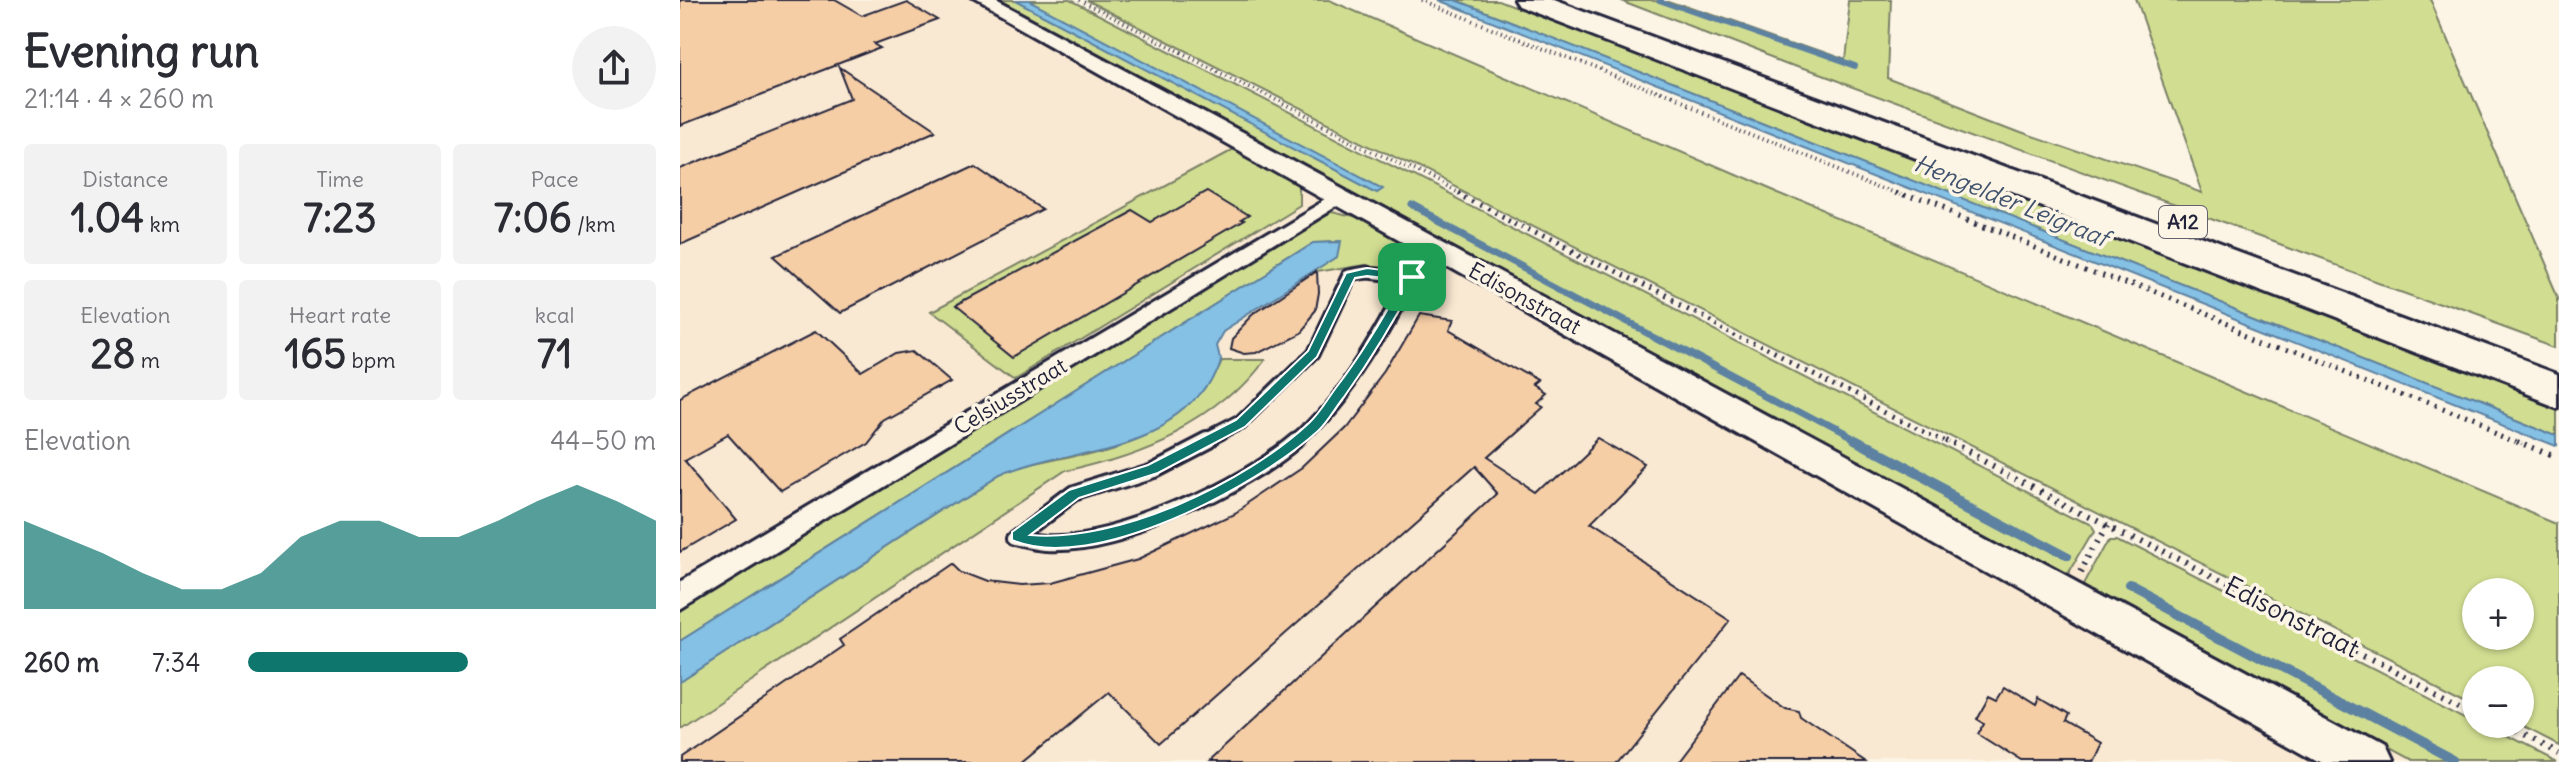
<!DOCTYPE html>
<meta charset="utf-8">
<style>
:root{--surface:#fff;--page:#f2f2f3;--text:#2b2b33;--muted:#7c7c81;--accent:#0f766e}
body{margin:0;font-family:Delius,sans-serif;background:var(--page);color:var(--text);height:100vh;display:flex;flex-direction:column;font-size:30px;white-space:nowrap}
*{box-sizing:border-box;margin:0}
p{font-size:26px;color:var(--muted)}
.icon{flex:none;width:44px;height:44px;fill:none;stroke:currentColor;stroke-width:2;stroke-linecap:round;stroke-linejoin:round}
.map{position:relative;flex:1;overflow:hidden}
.drawer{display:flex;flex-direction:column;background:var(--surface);width:680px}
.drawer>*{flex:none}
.buttons{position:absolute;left:1782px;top:578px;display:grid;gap:16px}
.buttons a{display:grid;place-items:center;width:72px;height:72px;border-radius:50%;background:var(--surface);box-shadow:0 2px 6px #0004;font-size:40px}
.pin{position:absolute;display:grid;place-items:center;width:68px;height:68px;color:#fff;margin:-34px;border-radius:16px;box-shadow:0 4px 12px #0006}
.round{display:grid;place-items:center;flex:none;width:84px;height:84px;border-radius:42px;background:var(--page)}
.head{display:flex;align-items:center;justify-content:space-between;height:136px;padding:0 24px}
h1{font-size:44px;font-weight:800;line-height:60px}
.stats{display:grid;grid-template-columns:repeat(3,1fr);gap:12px;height:136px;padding:8px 24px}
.stats div{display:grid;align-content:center;border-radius:8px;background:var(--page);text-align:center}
.stats b{font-size:40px;font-weight:800}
.stats small{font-size:22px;font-weight:400}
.stats p{font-size:22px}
.chart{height:224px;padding:16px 24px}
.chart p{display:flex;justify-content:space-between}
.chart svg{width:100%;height:144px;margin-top:8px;fill:var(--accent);opacity:.7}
ul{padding:0 24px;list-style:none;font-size:26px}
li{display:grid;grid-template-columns:128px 96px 1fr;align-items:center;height:60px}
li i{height:20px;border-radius:10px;background:var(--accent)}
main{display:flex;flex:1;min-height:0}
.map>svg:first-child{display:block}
.built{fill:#fae9d2}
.green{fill:#d1de91;stroke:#7a8066;stroke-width:2;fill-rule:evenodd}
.water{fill:#85c1e5;stroke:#5d81a1;stroke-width:2}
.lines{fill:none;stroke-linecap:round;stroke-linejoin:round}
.stream-far2{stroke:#5d81a1;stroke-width:6}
.stream-far1{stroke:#5d81a1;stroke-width:7}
.stream{stroke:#5d81a1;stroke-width:10}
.building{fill:#f6cea6;stroke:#22223b;stroke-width:2}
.service-far1-casing{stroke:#22223b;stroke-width:17}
.service-casing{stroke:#22223b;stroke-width:20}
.minor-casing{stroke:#22223b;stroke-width:6}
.tertiary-casing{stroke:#22223b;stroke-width:6}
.motorway-casing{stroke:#22223b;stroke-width:6}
.path-far2{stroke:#22223b;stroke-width:4;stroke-dasharray:1 4;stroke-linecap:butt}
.path-far1{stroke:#22223b;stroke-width:5;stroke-dasharray:2 6;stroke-linecap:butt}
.path{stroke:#22223b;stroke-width:6;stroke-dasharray:2 7;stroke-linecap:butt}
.service-far1{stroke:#fcf5e5;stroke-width:11}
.service{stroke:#fcf5e5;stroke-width:14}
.minor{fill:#fcf5e5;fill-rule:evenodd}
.tertiary{fill:#fcf5e5;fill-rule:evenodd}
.motorway{fill:#fcf5e5;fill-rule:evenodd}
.route{fill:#0f766e;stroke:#fff;stroke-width:2;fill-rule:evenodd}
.labels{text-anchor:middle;stroke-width:7;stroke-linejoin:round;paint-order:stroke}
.shield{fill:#fcf5e5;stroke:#63616e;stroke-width:2}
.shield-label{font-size:20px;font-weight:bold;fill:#22223b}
.street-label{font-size:22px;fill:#22223b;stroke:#fcf5e5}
.water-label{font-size:24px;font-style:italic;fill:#40526e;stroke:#fcf5e5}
.near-street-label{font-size:26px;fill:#22223b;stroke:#fcf5e5}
</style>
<main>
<section class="drawer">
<div class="head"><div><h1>Evening run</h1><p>21:14 · 4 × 260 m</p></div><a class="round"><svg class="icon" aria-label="share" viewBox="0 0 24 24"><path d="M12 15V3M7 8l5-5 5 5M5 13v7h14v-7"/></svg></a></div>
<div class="stats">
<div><p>Distance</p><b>1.04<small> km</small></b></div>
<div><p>Time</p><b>7:23</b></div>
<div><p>Pace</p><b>7:06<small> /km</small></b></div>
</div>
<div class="stats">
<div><p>Elevation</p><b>28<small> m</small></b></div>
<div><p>Heart rate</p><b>165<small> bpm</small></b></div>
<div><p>kcal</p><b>71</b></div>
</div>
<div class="chart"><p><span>Elevation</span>44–50 m</p>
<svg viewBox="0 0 160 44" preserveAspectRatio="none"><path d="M0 44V17L10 22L20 27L30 33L40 38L50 38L60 33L70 22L80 17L90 17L100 22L110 22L120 17L130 11L140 6L150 11L160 17V44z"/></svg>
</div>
<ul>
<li><b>260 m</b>7:34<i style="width:54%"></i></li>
</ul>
</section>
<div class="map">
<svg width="1879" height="762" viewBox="0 0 1879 762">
<rect width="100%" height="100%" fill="#fcf5e5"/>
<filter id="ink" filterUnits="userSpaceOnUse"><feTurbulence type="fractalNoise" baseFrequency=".0125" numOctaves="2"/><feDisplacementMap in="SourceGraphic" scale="16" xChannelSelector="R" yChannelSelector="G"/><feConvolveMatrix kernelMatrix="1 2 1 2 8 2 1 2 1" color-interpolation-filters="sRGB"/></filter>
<g filter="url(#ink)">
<path class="built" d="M 0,0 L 340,0 L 1775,762 L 0,762 Z"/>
<path class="green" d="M 316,0 L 390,0 L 1413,524 L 1416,529 L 1389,575 L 1381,575 Z
M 406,0 L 649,0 L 1088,190 L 1879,523 L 1879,745 L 1838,724 L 1840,680 L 1796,680 L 1796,702 ZM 1796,592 L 1840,592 L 1840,636 L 1796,636 Z
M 776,0 L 818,0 L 1879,408 L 1879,435 Z
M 941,0 L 990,0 L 1163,61 L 1170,0 L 1211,0 L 1208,78 L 1340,129 L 1522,192 L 1454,0 L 1750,0 L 1879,298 L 1879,346 L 1117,68 Z
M 554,148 L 619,183 L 619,204 L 336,378 L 249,312 Z
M 652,213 L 677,219 L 728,249 L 717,268 L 686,264 L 632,273 L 659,256 L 657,241 L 633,242 L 0,641 L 0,611 L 632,220 Z
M 539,359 L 585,359 C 537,425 462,454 385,471 L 0,728 L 0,682 L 318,476 C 343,464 369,461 396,455 C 438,446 494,428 521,392 C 529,382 533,370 539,359 Z
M 1431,536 L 1437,536 L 1796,720 L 1796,724 L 1804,724 L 1878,762 L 1728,762 L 1411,591 L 1405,584 Z"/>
<path class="water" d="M 335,0 L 349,0 L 703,187 L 697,191 Z
M 759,0 L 776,0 L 1879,435 L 1879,446 Z
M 662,241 L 659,256 L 543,331 L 535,345 C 536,349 537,353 538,357 C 538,363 532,374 529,380 C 490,453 384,446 318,476 L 0,682 L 0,641 L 633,242 Z"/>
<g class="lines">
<path class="stream-far2" d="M 980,0 L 1175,68"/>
<path class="stream-far1" d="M 732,208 L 1175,443"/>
<path class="stream" d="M 1172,441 L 1389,556
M 1448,589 L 1775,762"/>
</g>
<path class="building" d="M 0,0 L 154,0 L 182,16 L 226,0 L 260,20 L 195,44 L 202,48 L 0,126 Z
M 160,68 L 255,132 L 0,244 L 0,168 L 172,99 Z
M 295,163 L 363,209 L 160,313 L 96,256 Z
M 526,192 L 567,217 L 559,222 L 562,223 L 334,357 L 272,307 L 452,210 L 472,222 Z
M 637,272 L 638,294 L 635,311 L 618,331 L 576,352 L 564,353 L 549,348 L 551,338 L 573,315 Z
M 739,316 L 772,321 L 768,330 L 860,384 L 855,388 L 866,395 L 856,404 L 861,407 L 804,458 L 859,494 L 918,438 L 968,467 L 909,526 L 1051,618 L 936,762 L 527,762 L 818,494 L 794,467 L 481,744 L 429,692 L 344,762 L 0,762 L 0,757 L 164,645 L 160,639 L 271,563 L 279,571 L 305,581 L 339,585 L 370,583 L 458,559 L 555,513 L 622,468 L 664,428 L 705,374 Z
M 136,330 L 183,374 L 219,353 L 237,350 L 272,380 L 205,418 L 186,442 L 100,492 L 48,434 L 5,458 L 56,519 L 0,552 L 0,400 Z
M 1059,676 L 1105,708 L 1119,711 L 1121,718 L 1186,762 L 994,762 Z
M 1323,686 L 1355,706 L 1358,699 L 1386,716 L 1383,723 L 1417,743 L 1408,762 L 1342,762 L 1296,733 L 1303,721 L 1295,716 L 1308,693 L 1316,697 Z"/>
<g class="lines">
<defs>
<path id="service-far1" d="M 523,443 L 560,424 L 633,353 L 670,275 L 687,272 L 732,277
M 615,443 C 676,390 712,315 749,245"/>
<path id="service" d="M 527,441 L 473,469 L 394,494 L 338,536 C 348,538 358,541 368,542 C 438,547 565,486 618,441"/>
<path id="minor" d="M 660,190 L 667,192 L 670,196 L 667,200 L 0,610 L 0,582 Z"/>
<path id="tertiary" d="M 290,0 L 315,0 L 1702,747 L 1709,762 L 1645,762 Z"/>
<path id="motorway" d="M 834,0 L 874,0 L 1879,374 L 1879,407 L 838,6 Z"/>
</defs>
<use href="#service-far1" class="service-far1-casing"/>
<use href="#service" class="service-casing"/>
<use href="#minor" class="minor-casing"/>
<use href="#tertiary" class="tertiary-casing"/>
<use href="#motorway" class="motorway-casing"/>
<path class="path-far2" d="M 399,0 L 781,194
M 742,0 L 1225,194"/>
<path class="path-far1" d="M 777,192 L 1269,443
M 1220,192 L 1844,443"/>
<path class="path" d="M 1265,441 L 1796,711
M 1839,441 L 1879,457
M 1402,572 L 1428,523
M 1822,724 L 1879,753"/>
<use href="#service-far1" class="service-far1"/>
<use href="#service" class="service"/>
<use href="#minor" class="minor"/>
<use href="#tertiary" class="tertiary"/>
<use href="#motorway" class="motorway"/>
</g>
</g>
<path class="route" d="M 687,268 L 732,274 L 737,277 C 715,320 692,358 664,397 C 655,408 648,422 638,431 C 577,486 413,575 332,540 L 332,532 L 389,490 L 468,465 L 556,420 L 628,351 L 666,273 ZM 687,276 L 724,280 C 703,319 682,354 655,389 C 647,400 639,414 629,423 C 565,483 438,543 350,535 L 399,498 L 478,473 L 565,427 L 637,357 L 675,278 Z"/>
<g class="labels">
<rect class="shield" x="1479" y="206" width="48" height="32" rx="6"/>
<g class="shield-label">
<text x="1503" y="229">A12</text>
</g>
<g class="street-label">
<text transform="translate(845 298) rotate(29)" y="8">Edisonstraat</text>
<text transform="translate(330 396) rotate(-31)" y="8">Celsiusstraat</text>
</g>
<g class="water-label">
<text transform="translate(1331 201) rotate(22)" y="8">Hengelder Leigraaf</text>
</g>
<g class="near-street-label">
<text transform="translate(1612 617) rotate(27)" y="9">Edisonstraat</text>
</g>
</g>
</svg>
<div class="buttons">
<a>+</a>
<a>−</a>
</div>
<div class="pin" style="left:732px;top:277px;background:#1e9e55"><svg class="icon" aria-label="arrive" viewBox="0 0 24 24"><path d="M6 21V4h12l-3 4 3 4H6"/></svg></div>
</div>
</main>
